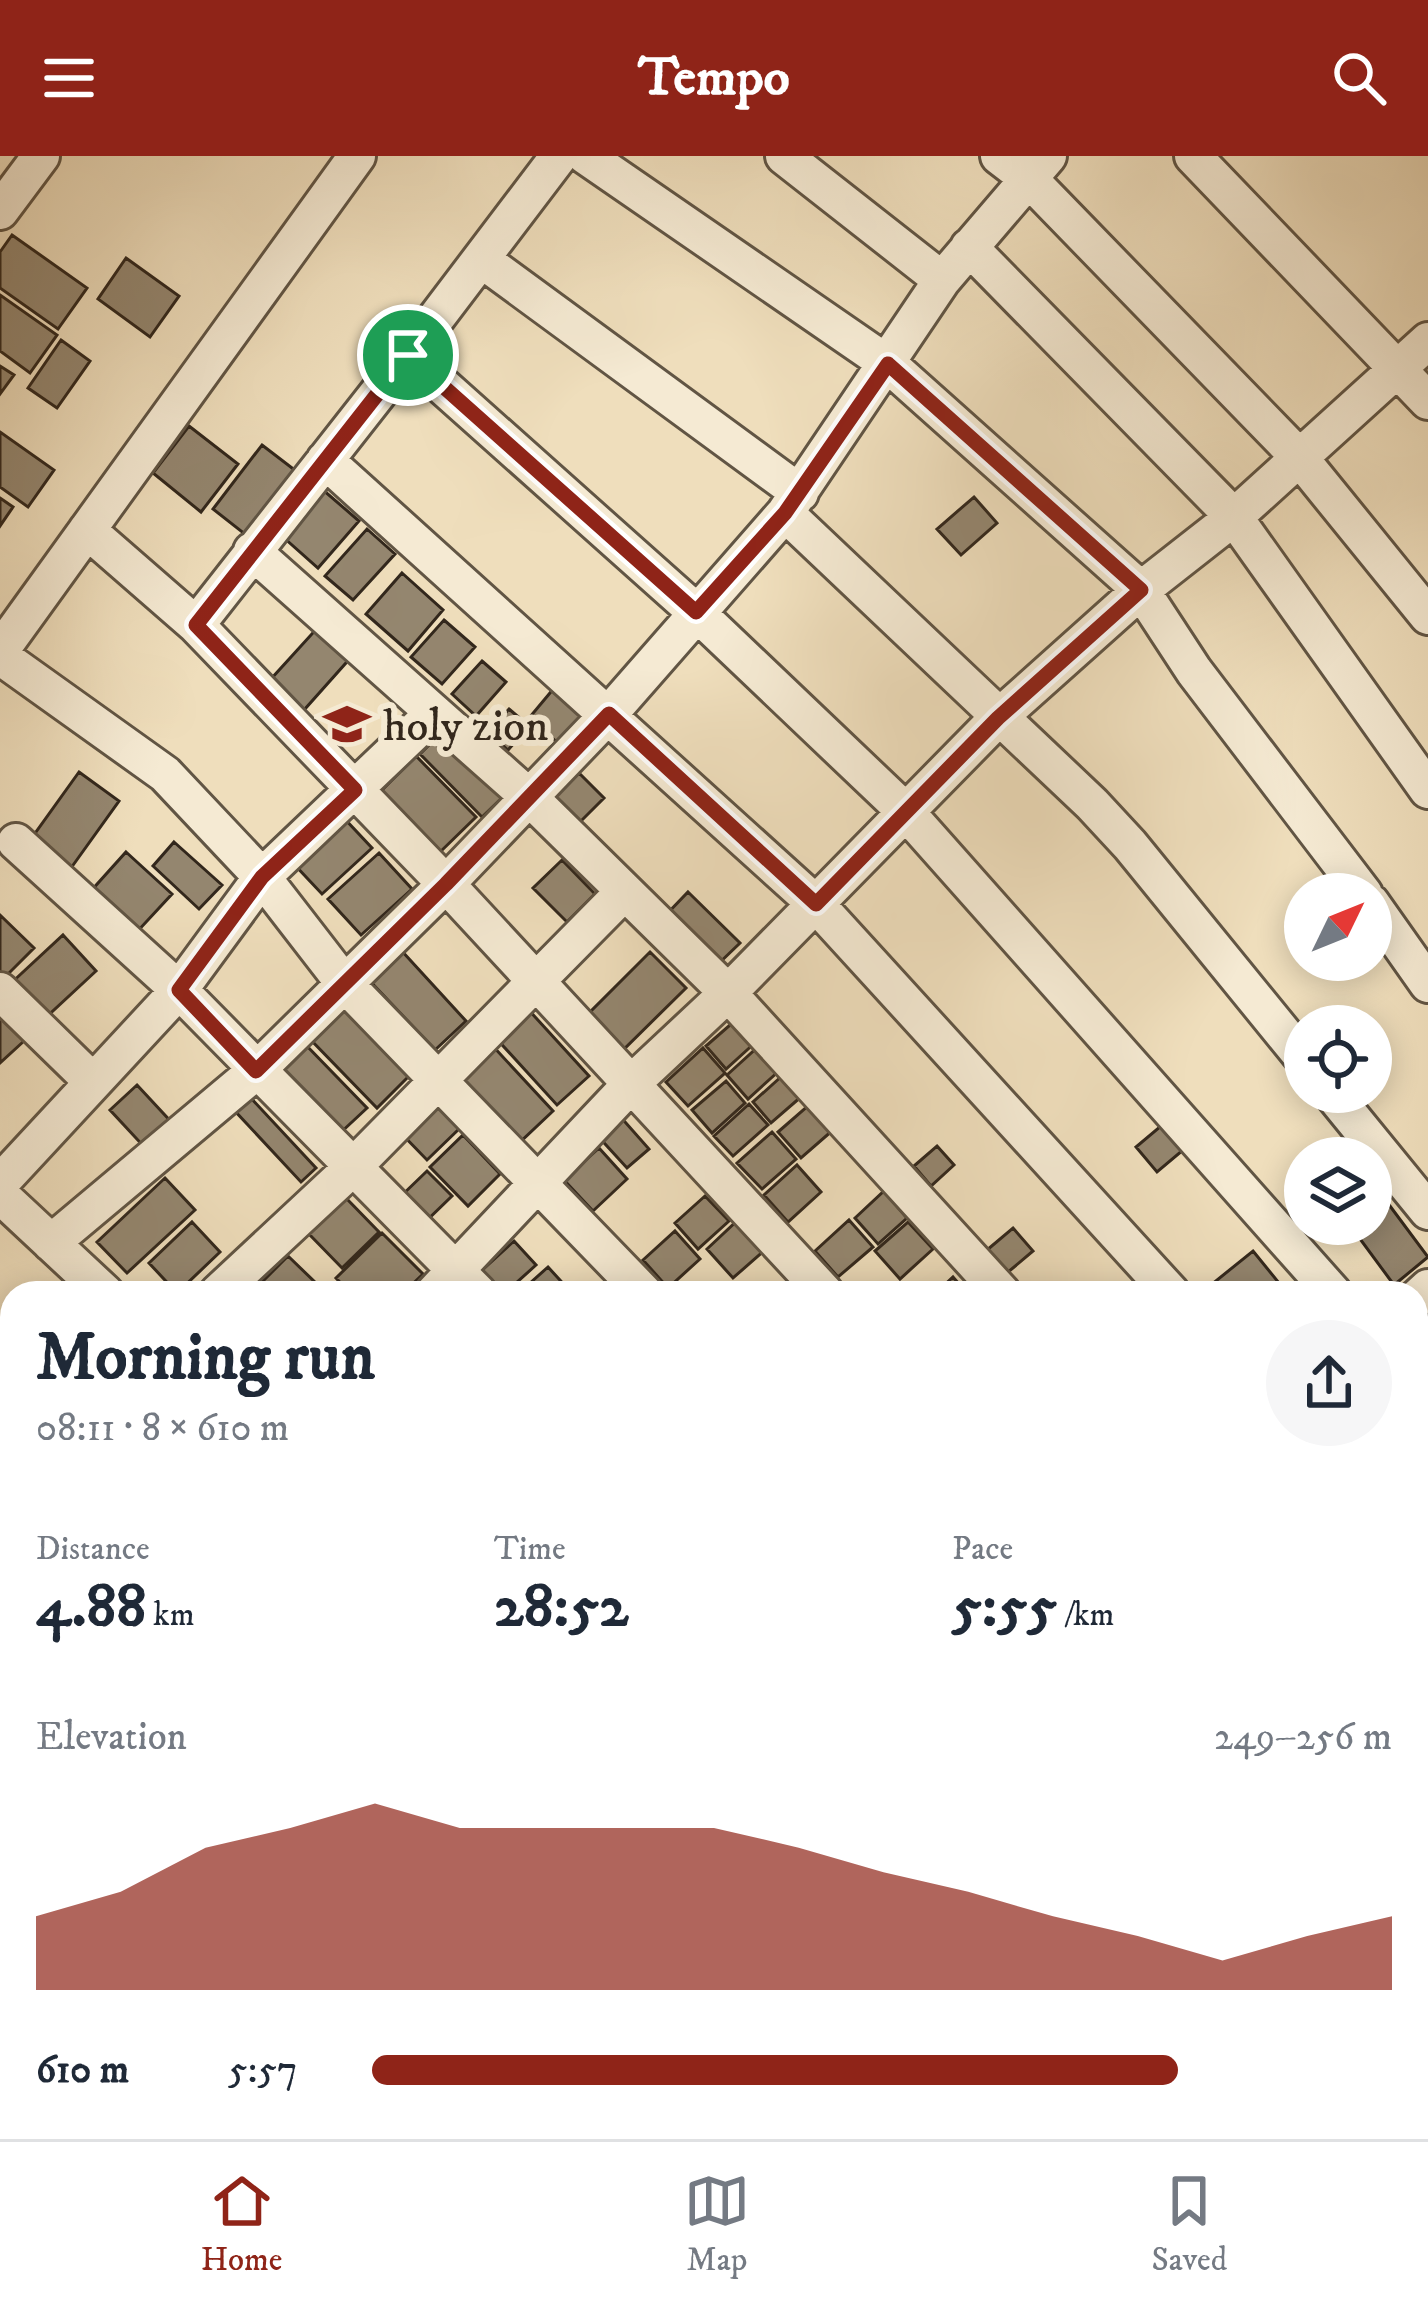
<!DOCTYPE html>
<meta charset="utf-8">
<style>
:root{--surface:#fff;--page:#f6f6f7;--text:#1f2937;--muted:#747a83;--line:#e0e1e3;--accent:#8f2418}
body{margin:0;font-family:"IM FELL DW Pica",serif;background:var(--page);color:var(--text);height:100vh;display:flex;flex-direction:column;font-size:45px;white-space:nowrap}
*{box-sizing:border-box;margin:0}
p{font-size:39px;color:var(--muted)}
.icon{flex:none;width:66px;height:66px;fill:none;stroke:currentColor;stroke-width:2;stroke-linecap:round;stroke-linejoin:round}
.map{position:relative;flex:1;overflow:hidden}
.details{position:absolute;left:0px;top:1125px;width:1428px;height:858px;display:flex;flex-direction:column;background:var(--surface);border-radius:36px 36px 0 0;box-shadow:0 6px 30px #0003}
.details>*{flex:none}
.needle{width:78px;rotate:47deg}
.fabs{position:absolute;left:1284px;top:717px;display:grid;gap:24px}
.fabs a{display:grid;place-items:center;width:108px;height:108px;border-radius:50%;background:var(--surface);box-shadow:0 6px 30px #0003;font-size:60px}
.pin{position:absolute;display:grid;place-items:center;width:102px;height:102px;color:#fff;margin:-51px;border:6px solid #fff;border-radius:50%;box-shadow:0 3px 12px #0007}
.round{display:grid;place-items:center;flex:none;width:126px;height:126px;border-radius:63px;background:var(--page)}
.headline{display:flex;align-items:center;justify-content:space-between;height:204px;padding:0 36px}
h1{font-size:66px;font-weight:800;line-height:90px}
.figures{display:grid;grid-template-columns:repeat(3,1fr);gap:18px;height:204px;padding:12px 36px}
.figures div{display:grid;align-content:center}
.figures b{font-size:60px;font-weight:800}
.figures small{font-size:33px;font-weight:400}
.figures p{font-size:33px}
.chart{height:336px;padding:24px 36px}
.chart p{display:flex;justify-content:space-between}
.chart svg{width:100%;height:216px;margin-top:12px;fill:var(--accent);opacity:.7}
ul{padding:0 36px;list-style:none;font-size:39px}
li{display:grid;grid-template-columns:192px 144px 1fr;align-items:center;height:90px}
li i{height:30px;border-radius:15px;background:var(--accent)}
header{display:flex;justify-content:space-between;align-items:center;height:156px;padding:0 36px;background:var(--accent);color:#fff;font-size:54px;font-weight:800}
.menu{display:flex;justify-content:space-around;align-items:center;height:168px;border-top:3px solid var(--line);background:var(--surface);font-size:33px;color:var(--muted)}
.menu a{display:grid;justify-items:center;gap:6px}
.menu .selected{color:var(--accent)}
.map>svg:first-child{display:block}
.building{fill:#94866f;stroke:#32271c;stroke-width:3}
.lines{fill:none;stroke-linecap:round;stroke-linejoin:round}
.minor-casing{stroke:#615544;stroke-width:42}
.minor{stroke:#f5ead3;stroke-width:36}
.route-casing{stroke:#fff;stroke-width:24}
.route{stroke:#8f2418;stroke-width:15}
.labels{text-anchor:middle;stroke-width:12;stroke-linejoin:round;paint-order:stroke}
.poi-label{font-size:45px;fill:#32271c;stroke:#f5ead3;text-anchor:start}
</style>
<header><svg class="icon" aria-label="menu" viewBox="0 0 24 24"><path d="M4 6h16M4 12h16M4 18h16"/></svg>Tempo<svg class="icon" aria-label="search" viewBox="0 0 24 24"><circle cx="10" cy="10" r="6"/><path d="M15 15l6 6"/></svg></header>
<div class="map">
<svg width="1428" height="1983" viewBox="0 0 1428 1983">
<rect width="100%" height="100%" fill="#efdebc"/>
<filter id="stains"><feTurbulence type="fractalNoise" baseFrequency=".00167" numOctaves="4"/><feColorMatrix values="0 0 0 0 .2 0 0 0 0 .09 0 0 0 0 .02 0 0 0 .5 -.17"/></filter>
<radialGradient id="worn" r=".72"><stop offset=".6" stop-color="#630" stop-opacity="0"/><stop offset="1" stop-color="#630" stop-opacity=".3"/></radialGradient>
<path class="building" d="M 12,79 L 87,132 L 58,173 L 0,132 L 0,96 Z
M 126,102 L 179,140 L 150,181 L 98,143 Z
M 0,139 L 57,179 L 30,217 L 0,195 Z
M 61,184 L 90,205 L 57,252 L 28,232 Z
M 0,210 L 14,219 L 0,238 Z
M 189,270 L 238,308 L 201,356 L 153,317 Z
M 0,276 L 54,314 L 28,351 L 0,331 Z
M 262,289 L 296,315 L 246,379 L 213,353 Z
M 315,327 L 359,365 L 318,412 L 274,373 Z
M 974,341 L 997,367 L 961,399 L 937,373 Z
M 0,342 L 13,351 L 0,370 Z
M 367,373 L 395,398 L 353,444 L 325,420 Z
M 402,417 L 443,454 L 408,495 L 366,458 Z
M 444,464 L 475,491 L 442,528 L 411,501 Z
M 320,469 L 353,499 L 304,554 L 271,523 Z
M 482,505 L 506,526 L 476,560 L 452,538 Z
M 555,531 L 587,559 L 560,589 L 529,562 Z
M 509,553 L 529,570 L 508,594 L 488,576 Z
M 442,576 L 505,639 L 482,661 L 420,598 Z
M 416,600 L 476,661 L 437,699 L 377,639 Z
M 79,616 L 119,645 L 71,712 L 31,683 Z
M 579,617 L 604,642 L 575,671 L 550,646 Z
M 342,660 L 372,692 L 322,738 L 292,706 Z
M 174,686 L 222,729 L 199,753 L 153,710 Z
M 126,696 L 172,738 L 135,778 L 90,736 Z
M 379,697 L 412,733 L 361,779 L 328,743 Z
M 562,704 L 595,738 L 567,766 L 533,732 Z
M 688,736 L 740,787 L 714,812 L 663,762 Z
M 0,759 L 34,792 L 1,825 L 0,824 Z
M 63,779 L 96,815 L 41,866 L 8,830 Z
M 400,793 L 466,865 L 435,894 L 368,823 Z
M 650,796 L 686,832 L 617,900 L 582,864 Z
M 345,848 L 411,918 L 377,952 L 309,882 Z
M 526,851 L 589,920 L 557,949 L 494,880 Z
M 0,859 L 24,885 L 0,907 Z
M 738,862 L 758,884 L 726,913 L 706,890 Z
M 303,886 L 367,952 L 337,980 L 274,915 Z
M 490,887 L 553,955 L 519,987 L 455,918 Z
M 759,890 L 780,914 L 748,943 L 727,919 Z
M 703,892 L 725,917 L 688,950 L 666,926 Z
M 783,919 L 802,940 L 771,967 L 753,946 Z
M 726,925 L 745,947 L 712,977 L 692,954 Z
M 137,929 L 175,970 L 148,995 L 110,954 Z
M 249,940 L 316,1012 L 301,1026 L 234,954 Z
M 432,942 L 460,972 L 427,1004 L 398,974 Z
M 749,948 L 768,969 L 733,1000 L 714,980 Z
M 810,948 L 833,974 L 801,1002 L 778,976 Z
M 618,958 L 649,993 L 627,1012 L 596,978 Z
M 1168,964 L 1189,989 L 1157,1016 L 1136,991 Z
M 772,976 L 796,1003 L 762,1033 L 737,1007 Z
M 463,979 L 500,1018 L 468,1050 L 430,1011 Z
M 937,990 L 954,1009 L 931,1030 L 914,1010 Z
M 599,992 L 627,1023 L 593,1055 L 564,1024 Z
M 797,1009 L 821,1036 L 788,1066 L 764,1039 Z
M 427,1015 L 452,1040 L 422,1069 L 398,1043 Z
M 165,1022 L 195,1054 L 127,1117 L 97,1086 Z
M 884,1035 L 907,1062 L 878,1088 L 855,1062 Z
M 705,1040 L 729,1065 L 698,1093 L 675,1067 Z
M 346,1042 L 379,1076 L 342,1112 L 309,1078 Z
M 1384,1042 L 1428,1101 L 1394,1129 L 1349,1068 L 1371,1068 L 1371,1051 Z
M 739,1063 L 766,1093 L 733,1122 L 707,1093 Z
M 849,1064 L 873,1091 L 838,1121 L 815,1095 Z
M 192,1066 L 220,1096 L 177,1137 L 149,1107 Z
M 908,1066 L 933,1093 L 900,1123 L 875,1095 Z
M 1013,1072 L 1033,1095 L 1007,1117 L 987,1094 Z
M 675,1075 L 700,1103 L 668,1132 L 643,1104 Z
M 382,1077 L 423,1118 L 403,1137 L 350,1137 L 336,1122 Z
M 514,1085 L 536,1109 L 505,1137 L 498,1137 L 480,1116 Z
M 1253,1095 L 1279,1127 L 1267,1137 L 1201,1137 Z
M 288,1100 L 319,1130 L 312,1137 L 270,1137 L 261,1127 Z
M 548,1111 L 569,1134 L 566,1137 L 519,1137 Z
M 953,1121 L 967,1137 L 936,1137 Z
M 12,1208 L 12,1246 L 0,1233 L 0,1219 Z
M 0,1241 L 12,1254 L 12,1296 L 0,1307 Z
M 0,1383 L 12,1396 L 12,1425 L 0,1436 Z
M 12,1437 L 12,1466 L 0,1452 L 0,1447 Z
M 1416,1493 L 1428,1505 L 1416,1518 Z
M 0,1594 L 12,1608 L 12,1616 L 0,1626 Z
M 5,1675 L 12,1683 L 12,1718 L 0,1729 L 0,1680 Z
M 12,1843 L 12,1884 L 0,1894 L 0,1853 Z
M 1428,1934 L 1428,1972 L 1416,1959 L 1416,1945 Z
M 0,1957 L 22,1982 L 21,1983 L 0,1983 Z
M 206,1971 L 237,1971 L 223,1983 L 217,1983 Z
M 370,1971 L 428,1971 L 429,1972 L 417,1983 L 377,1983 Z
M 641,1971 L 674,1971 L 685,1983 L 628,1983 Z
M 758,1971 L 781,1971 L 792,1983 L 744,1983 Z
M 818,1971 L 847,1971 L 854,1979 L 850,1983 L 804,1983 Z
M 931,1971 L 967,1971 L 974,1980 L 971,1983 L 918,1983 Z
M 1297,1971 L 1326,1971 L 1312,1983 Z"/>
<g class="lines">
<defs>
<path id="minor" d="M 586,0 L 888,208 L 1141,434 L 1194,515 L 1364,738
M 784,0 L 942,124
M 999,0 L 1029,23 L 1299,301 L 1428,460
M 1193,0 L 1428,245
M 0,55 L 41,0
M 969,91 L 1234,361 L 1428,634
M 481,103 L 800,337
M 408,199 L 696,456 L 906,656 L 1333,1137
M 325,304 L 816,748 L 1171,1137
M 785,357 L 1092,648 L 1130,689 L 1305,904
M 87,374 L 196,469 L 446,728 L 825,1137
M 252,395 L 530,642 L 728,837 L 1002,1137
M 196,469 L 408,199 L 559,0
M 0,495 L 357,0
M 0,500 L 165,618 L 262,721 L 344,827 L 644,1137
M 16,686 L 179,834 L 478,1137
M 1371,747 L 1428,828
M 0,835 L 93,926
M 1331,936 L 1428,1055
M 0,1027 L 179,834 L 262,721 L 434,557
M 0,1039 L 105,1137
M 51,1087 L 256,915 L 446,728 L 609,558 L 785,357 L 942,124 L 1048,0
M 218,1137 L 353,1011 L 624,736
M 434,1137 L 633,926 L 728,837 L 998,562 L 1141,434 L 1234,361 L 1428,185
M 1416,1143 L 1428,1132
M 0,1196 L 12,1185
M 1416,1228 L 1428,1241
M 0,1330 L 12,1347
M 1416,1406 L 1428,1419
M 0,1564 L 12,1578
M 1416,1594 L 1428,1608
M 0,1754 L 12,1768
M 1416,1773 L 1428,1762
M 1416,1804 L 1428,1818
M 0,1914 L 12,1928
M 49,1971 L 60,1983
M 187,1971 L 197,1983
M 356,1971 L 366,1983
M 542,1971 L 553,1983
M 698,1971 L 709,1983
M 883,1971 L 893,1983
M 1050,1971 L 1060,1983
M 1226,1971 L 1236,1983
M 1394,1971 L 1404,1983
M 487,1983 L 500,1971
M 1181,1983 L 1194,1971"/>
</defs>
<use href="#minor" class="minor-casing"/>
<use href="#minor" class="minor"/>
</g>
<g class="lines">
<defs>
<path id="route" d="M 408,199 L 696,456 L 785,357 L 888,208 L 1141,434 L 998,562 L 816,748 L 609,558 L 446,728 L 256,915 L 179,834 L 262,721 L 355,634 L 196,469 Z"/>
</defs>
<use href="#route" class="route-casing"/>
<use href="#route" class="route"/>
</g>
<defs>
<symbol id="school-bare" viewBox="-9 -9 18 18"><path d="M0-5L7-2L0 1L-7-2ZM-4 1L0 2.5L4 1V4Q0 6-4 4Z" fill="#8f2418" stroke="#f5ead3" stroke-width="2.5" paint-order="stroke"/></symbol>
</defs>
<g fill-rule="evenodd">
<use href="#school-bare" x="314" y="535" width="66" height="66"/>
</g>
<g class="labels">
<g class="poi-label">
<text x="383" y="584">holy zion</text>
</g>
</g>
<rect width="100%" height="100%" filter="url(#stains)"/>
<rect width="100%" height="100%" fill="url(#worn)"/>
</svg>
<div class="fabs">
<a><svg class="needle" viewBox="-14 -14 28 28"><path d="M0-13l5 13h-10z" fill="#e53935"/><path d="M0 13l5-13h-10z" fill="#747a83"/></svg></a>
<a><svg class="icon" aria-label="locate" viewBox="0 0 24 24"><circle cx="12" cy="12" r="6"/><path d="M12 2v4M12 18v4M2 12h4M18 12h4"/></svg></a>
<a><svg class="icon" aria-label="layers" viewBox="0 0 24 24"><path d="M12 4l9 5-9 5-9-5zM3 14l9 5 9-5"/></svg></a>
</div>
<div class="pin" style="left:408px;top:199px;background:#1e9e55"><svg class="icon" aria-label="arrive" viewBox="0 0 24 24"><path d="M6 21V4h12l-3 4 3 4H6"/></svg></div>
<section class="details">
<div class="headline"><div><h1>Morning run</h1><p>08:11 · 8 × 610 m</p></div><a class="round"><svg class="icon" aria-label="share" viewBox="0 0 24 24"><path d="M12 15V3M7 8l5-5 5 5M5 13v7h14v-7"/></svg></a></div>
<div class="figures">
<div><p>Distance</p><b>4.88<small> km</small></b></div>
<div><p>Time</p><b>28:52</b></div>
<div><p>Pace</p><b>5:55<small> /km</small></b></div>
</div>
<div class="chart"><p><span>Elevation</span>249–256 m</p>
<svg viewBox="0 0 160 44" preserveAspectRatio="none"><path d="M0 44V29L10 24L20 15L30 11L40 6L50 11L60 11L70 11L80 11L90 15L100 20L110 24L120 29L130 33L140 38L150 33L160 29V44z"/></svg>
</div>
<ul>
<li><b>610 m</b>5:57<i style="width:79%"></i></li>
</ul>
</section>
</div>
<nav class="menu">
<a class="selected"><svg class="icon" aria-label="home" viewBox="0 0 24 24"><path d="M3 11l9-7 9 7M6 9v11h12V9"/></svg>Home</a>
<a><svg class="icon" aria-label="map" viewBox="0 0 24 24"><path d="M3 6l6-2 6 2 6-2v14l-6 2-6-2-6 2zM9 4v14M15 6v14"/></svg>Map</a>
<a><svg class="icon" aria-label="saved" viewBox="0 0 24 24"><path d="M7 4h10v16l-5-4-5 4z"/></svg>Saved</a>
</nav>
